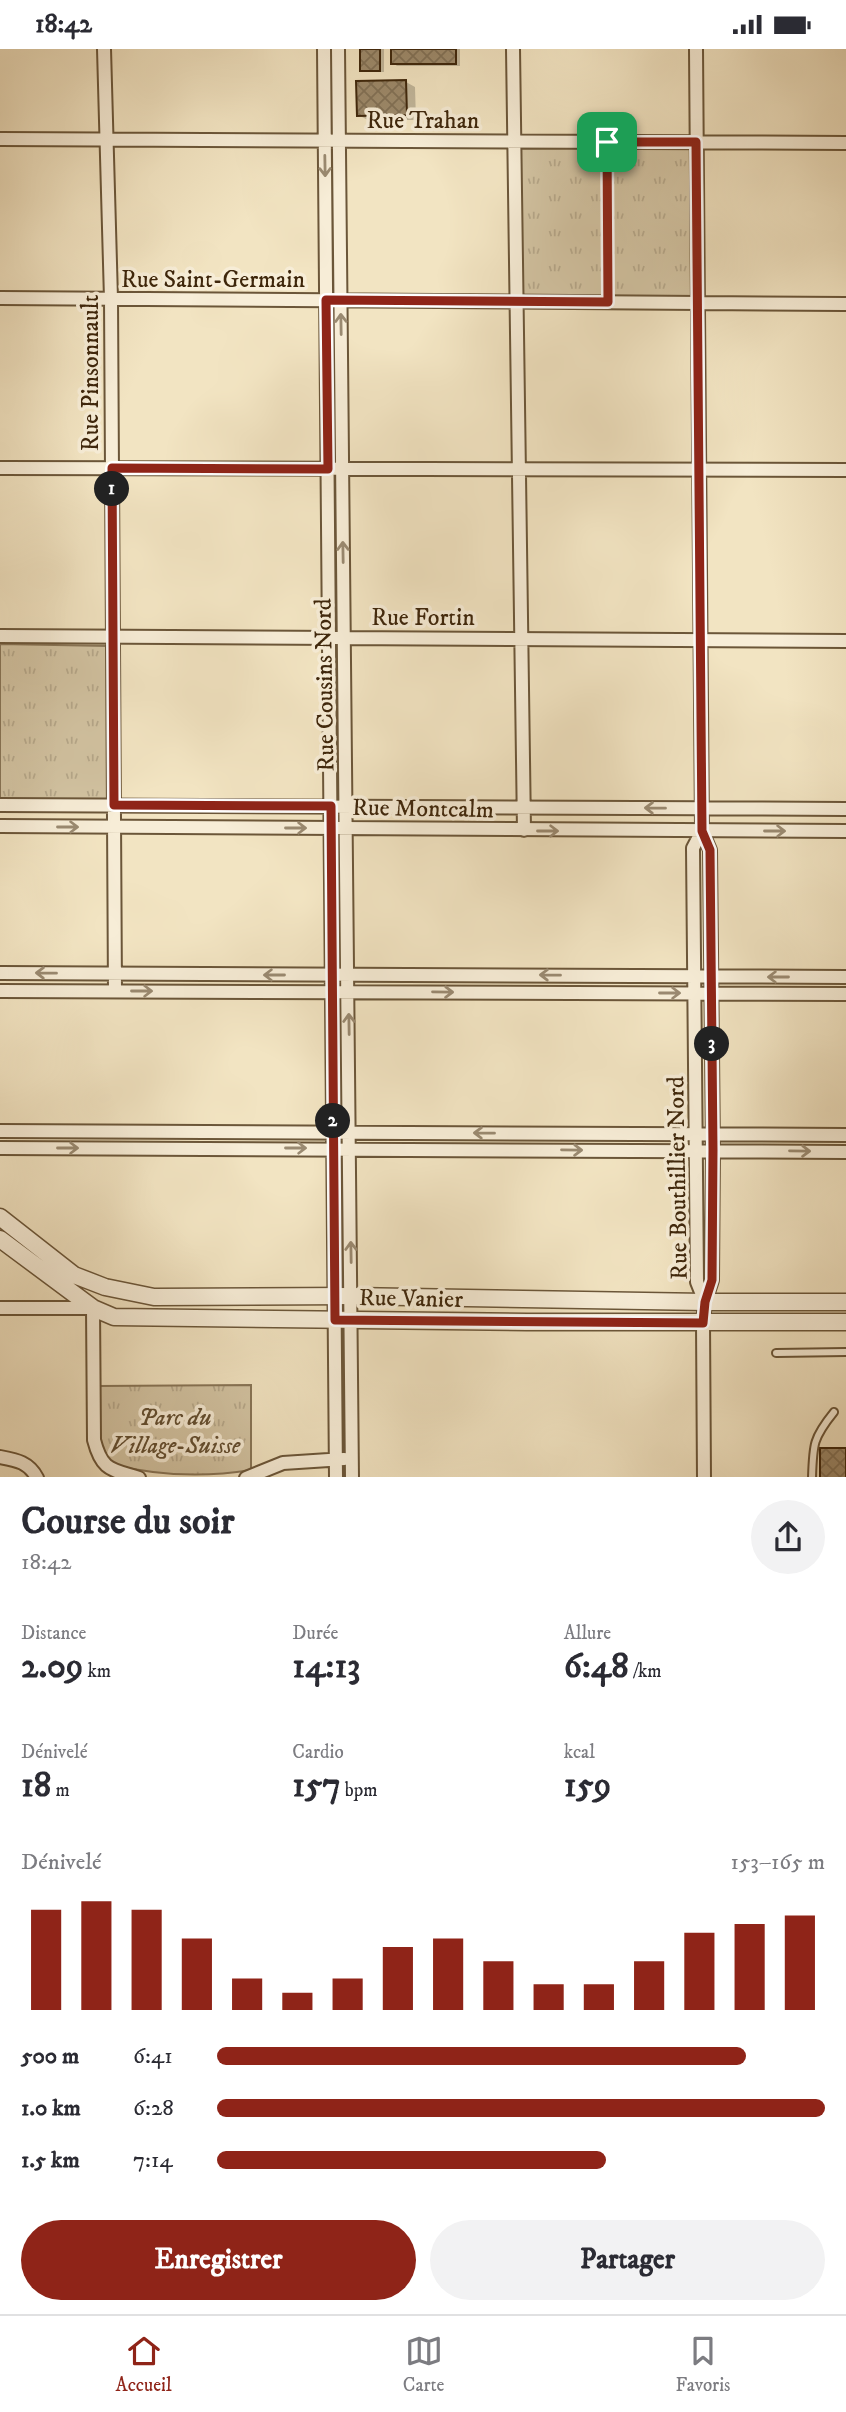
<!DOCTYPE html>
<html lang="fr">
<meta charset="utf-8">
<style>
:root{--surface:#fff;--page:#f2f2f3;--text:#2b2b33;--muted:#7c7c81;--line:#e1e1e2;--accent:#8f2418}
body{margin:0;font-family:"IM FELL DW Pica",serif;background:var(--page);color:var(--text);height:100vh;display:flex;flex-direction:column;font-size:26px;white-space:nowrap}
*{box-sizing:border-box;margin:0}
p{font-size:23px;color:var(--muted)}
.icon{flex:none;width:38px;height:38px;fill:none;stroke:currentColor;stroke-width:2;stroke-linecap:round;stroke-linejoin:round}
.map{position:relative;height:1428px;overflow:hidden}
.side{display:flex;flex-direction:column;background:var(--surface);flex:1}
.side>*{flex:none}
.pin{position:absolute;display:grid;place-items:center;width:60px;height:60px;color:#fff;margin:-30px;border-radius:14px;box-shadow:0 4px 10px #0006}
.km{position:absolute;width:35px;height:35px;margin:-18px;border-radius:50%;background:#222;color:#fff;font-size:19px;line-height:35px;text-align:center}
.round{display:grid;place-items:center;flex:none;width:74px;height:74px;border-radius:37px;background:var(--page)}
.overview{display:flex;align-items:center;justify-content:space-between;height:119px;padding:0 21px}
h1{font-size:38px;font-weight:700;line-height:52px}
.metrics{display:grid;grid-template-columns:repeat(3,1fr);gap:10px;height:119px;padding:7px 21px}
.metrics div{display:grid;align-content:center}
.metrics b{font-size:35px;font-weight:700}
.metrics small{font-size:19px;font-weight:400}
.metrics p{font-size:19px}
.chart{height:196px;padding:14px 21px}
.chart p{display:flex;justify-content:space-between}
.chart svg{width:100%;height:126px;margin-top:7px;stroke:var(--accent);stroke-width:6}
.primary-button{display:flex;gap:14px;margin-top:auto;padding:14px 21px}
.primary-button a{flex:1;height:80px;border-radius:42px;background:var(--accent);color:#fff;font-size:28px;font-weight:700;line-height:80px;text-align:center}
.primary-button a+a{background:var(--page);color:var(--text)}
ul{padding:0 21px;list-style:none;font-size:23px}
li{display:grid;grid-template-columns:112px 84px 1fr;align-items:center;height:52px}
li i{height:18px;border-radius:9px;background:var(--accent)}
.status{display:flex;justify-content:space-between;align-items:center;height:49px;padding:0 35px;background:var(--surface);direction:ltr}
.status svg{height:19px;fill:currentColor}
.tabs{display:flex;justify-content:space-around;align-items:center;height:98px;border-top:2px solid var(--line);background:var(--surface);font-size:19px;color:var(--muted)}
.tabs a{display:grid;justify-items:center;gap:4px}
.tabs .active{color:var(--accent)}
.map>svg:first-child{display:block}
.park{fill:url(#park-tufts);stroke:#887557;stroke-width:2}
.shadow{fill:#0003}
.building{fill:url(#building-cross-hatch);stroke:#3e260b;stroke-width:2}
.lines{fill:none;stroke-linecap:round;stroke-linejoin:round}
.service-casing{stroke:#6b5639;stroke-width:10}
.minor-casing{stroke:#6b5639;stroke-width:16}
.tertiary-casing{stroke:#6b5639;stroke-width:19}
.path{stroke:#3e260b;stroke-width:2;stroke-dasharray:5 3.5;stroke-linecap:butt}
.service{stroke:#f7edd7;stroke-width:6}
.minor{stroke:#f7edd7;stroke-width:12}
.tertiary{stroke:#f7edd7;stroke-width:16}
.oneway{stroke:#9a8a71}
.route-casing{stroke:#fff;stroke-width:14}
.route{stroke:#8f2418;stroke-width:9}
.labels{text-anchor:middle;stroke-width:7;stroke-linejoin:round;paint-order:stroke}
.street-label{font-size:24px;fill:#3e260b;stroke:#f7edd7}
.park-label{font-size:24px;font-style:italic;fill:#634e31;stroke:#f7edd7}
</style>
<div class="status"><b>18:42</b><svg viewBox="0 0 49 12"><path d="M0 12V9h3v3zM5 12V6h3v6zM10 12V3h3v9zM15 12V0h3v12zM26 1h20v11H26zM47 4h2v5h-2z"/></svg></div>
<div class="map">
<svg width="846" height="1429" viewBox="0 0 846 1429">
<defs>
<pattern id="park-tufts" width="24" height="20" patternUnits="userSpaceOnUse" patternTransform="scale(1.75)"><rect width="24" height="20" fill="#d3c4a3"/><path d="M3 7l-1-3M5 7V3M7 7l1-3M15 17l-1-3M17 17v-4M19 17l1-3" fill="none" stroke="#b6a88b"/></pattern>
<pattern id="building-cross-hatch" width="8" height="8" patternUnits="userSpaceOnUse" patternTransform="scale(1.75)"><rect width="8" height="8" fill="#9c896a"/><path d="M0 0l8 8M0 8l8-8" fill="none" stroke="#817055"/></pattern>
</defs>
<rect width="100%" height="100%" fill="#f2e4c2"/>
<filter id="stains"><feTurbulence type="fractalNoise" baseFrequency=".00286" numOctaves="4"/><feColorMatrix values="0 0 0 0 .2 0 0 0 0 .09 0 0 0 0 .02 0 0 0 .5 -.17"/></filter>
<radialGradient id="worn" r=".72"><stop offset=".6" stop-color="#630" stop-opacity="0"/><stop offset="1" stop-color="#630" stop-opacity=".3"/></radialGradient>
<path class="park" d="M 514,92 L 696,93 L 698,254 L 516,253 Z
M 0,595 L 109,597 L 111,752 L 0,751 Z
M 251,1336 L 251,1421 C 202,1429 158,1427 110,1415 L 99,1392 L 99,1337 Z"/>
<path class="shadow" d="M 362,0 L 460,0 L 460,17 L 397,17 L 393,14 L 393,0 L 384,0 L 384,23 L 367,23 L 362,21 Z
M 406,33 L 415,38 L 416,71 L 368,71 L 358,66 Z"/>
<path class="building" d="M 360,0 L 380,0 L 380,22 L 360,22 Z
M 391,0 L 456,0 L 456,15 L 391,15 Z
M 406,31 L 407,66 L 357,67 L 356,32 Z
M 820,1399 L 846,1399 L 846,1429 L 820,1429 Z"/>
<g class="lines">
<defs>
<path id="service" d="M 776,1304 L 846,1303
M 812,1429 C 813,1395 813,1389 834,1363"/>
<path id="minor" d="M 104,0 L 111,250 L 115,942
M 324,0 L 336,1429
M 338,0 L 352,1429
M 513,0 L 524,781
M 696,0 L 702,782 L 710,801 L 713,1101 L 712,1231 L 705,1253 L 703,1274 L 704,1429
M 0,90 L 846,94
M 0,249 L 846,255
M 0,419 L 846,421
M 0,587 L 846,592
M 0,756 L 846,760
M 0,777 L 846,782
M 702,782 L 693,799 L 697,1233 L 705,1253
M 0,924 L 846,928
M 0,942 L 846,945
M 0,1082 L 846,1086
M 0,1099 L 846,1103
M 0,1259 L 93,1259 L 94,1391 C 102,1422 111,1420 139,1429
M 0,1408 C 16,1411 29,1413 37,1429
M 246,1429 L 283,1414 L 344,1410"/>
<path id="tertiary" d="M 0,1168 L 74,1226 L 105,1238 L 154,1248 L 352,1247 L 705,1253 L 846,1253
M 0,1190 L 93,1259 L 114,1268 L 527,1273 L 846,1273"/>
</defs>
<use href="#service" class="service-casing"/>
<use href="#minor" class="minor-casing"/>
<use href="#tertiary" class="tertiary-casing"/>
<path class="path" d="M 607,104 L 608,242"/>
<use href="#service" class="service"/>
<use href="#minor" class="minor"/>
<use href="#tertiary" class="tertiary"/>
</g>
<defs><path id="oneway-shaft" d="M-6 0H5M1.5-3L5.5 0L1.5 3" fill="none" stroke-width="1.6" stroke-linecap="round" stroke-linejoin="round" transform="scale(1.75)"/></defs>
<g class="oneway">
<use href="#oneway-shaft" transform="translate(325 117) rotate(89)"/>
<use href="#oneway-shaft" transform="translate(341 275) rotate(-91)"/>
<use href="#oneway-shaft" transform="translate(343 503) rotate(-91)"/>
<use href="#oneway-shaft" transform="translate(655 759) rotate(-179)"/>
<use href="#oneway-shaft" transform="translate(68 778)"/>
<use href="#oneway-shaft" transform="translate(296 779)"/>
<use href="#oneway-shaft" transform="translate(548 782)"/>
<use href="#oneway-shaft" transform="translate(775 782)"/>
<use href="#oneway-shaft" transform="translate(46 924) rotate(-179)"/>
<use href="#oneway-shaft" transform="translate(274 926) rotate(-180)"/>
<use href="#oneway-shaft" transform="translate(550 926) rotate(-179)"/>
<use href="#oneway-shaft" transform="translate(778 928) rotate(-180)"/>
<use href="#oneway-shaft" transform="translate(142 942)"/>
<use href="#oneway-shaft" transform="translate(443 943) rotate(1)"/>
<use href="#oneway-shaft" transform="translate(670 944)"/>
<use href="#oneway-shaft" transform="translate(349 975) rotate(-91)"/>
<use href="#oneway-shaft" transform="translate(484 1084) rotate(-179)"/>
<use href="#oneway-shaft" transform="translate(68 1099)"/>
<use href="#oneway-shaft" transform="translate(296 1099)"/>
<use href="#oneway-shaft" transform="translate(572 1101) rotate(1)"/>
<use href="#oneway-shaft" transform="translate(800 1102) rotate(1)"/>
<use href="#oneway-shaft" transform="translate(351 1203) rotate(-91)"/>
</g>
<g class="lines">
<defs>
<path id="route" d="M 607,93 L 696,93 L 702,782 L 710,801 L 713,1101 L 712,1231 L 705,1253 L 703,1274 L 335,1271 L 331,757 L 114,756 L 112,419 L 328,420 L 326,251 L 608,253 Z"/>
</defs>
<use href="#route" class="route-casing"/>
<use href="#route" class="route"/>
</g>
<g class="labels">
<g class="street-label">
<text x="423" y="79">Rue Trahan</text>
<text x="213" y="238">Rue Saint-Germain</text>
<text transform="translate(90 324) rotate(-90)" y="8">Rue Pinsonnault</text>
<text x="423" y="576">Rue Fortin</text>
<text transform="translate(324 636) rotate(-91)" y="8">Rue Cousins Nord</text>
<text transform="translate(423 759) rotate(1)" y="8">Rue Montcalm</text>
<text transform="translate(677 1129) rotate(-91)" y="8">Rue Bouthillier Nord</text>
<text transform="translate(411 1249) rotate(1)" y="8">Rue Vanier</text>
</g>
<g class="park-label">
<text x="175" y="1376">Parc du<tspan x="175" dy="28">Village-Suisse</tspan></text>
</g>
</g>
<rect width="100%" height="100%" filter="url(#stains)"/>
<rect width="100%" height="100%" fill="url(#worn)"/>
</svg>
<div class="pin" style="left:607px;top:93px;background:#1e9e55"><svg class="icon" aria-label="arrive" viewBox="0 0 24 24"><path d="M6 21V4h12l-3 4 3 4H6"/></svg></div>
<b class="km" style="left:112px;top:440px">1</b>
<b class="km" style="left:333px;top:1072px">2</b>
<b class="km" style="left:712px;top:995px">3</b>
</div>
<section class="side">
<div class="overview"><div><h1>Course du soir</h1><p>18:42</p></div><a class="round"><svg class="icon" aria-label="share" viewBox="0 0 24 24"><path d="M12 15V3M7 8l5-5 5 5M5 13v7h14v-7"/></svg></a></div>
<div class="metrics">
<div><p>Distance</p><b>2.09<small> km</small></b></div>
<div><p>Durée</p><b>14:13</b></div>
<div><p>Allure</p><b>6:48<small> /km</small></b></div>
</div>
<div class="metrics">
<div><p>Dénivelé</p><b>18<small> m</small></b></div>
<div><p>Cardio</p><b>157<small> bpm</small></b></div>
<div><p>kcal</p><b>159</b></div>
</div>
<div class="chart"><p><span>Dénivelé</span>153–165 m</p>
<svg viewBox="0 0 160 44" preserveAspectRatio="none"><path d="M5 44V9M15 44V6M25 44V9M35 44V19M45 44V33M55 44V38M65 44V33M75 44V22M85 44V19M95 44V27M105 44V35M115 44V35M125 44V27M135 44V17M145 44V14M155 44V11"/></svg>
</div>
<ul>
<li><b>500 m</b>6:41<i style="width:87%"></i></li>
<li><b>1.0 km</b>6:28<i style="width:100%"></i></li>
<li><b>1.5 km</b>7:14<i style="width:64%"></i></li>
</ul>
<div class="primary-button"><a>Enregistrer</a><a>Partager</a></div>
</section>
<nav class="tabs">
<a class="active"><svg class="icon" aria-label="home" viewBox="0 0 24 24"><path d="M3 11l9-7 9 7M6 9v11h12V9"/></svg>Accueil</a>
<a><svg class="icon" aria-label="map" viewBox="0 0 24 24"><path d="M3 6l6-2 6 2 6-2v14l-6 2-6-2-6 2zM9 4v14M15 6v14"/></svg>Carte</a>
<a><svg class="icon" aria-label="saved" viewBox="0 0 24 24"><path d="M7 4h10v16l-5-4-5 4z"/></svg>Favoris</a>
</nav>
